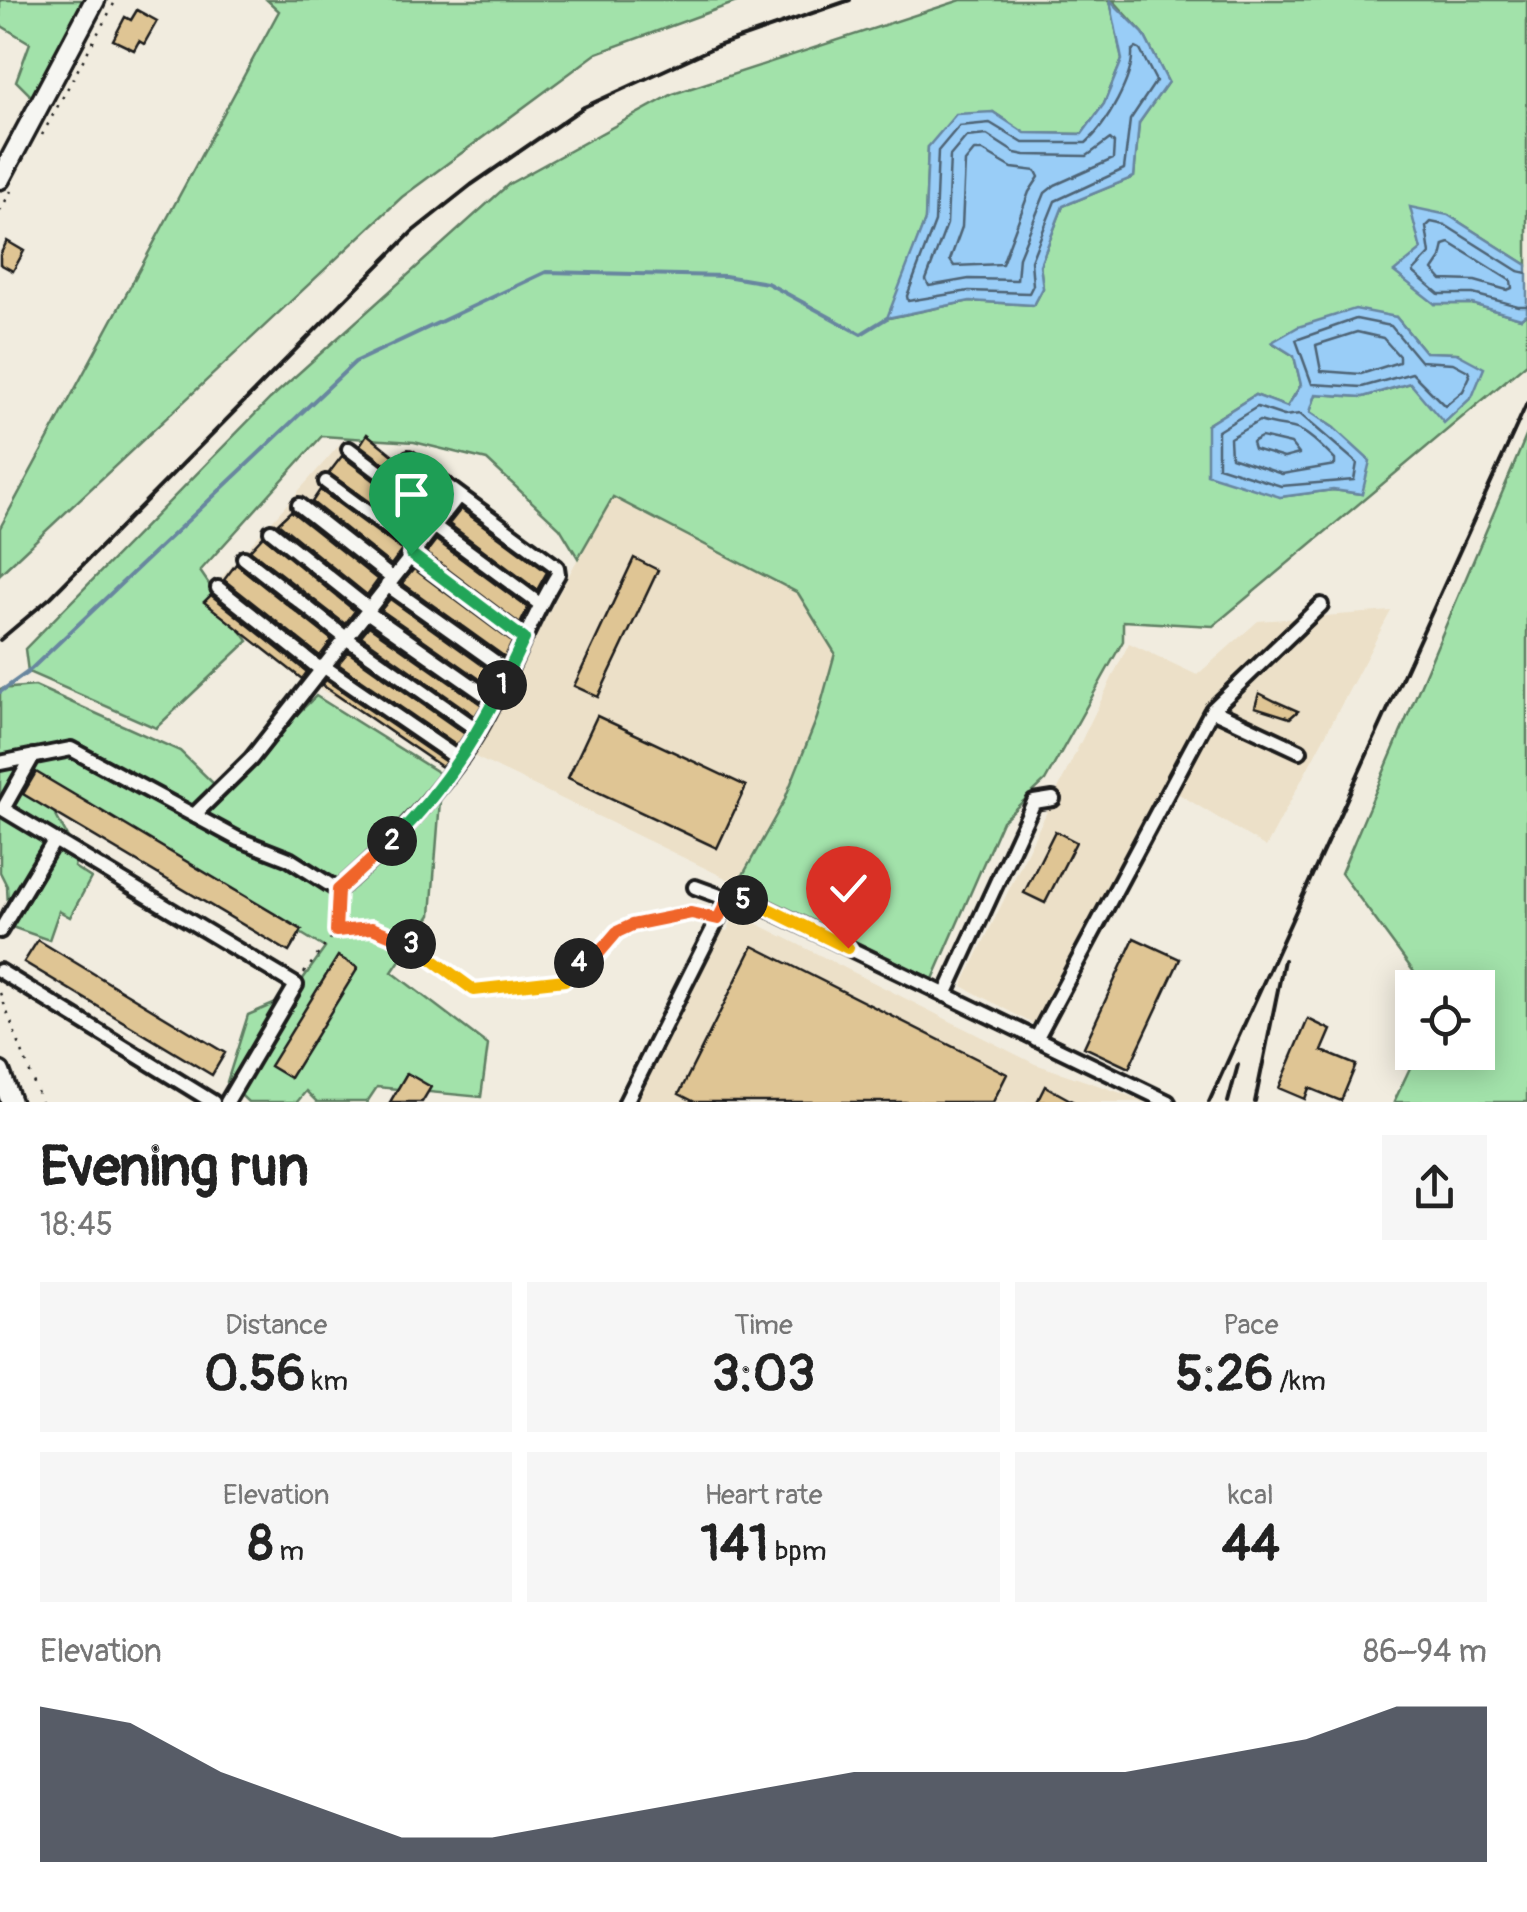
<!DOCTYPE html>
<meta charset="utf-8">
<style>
:root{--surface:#fff;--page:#f6f6f6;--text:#222;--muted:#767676;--accent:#111827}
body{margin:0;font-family:Pangolin,sans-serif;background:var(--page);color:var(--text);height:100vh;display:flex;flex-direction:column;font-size:38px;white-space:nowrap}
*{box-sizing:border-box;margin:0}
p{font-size:32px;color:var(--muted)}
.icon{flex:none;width:55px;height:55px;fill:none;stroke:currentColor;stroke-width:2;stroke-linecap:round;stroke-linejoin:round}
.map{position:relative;height:1102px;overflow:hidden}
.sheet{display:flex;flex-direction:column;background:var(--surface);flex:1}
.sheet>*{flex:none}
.controls{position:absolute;left:1395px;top:970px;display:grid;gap:20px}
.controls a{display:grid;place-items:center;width:100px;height:100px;border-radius:0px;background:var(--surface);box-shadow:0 5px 25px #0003;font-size:50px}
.pin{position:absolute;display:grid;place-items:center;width:85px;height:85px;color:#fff;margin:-102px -42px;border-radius:50% 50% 50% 0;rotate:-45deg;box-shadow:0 0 10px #0007}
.pin .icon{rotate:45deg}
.km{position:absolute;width:50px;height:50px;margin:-25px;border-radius:50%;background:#222;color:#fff;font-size:28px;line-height:50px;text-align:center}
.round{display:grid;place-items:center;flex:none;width:105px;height:105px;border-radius:0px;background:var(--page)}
.headline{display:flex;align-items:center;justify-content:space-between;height:170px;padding:0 40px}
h1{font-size:55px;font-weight:700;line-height:75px}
.stats{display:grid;grid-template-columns:repeat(3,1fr);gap:15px;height:170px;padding:10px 40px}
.stats div{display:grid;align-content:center;border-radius:0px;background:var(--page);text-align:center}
.stats b{font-size:50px;font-weight:700}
.stats small{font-size:28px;font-weight:400}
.stats p{font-size:28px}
.chart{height:280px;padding:20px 40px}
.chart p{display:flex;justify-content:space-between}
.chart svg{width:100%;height:180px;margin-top:10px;fill:var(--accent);opacity:.7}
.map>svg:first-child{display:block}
.built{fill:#ece0c8}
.green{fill:#a2e2aa;stroke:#5f7f63;stroke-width:2.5;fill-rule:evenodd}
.water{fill:#99cdf7;stroke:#67869f;stroke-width:2.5}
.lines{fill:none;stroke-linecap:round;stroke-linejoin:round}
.shore{stroke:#4e6374;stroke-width:2.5}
.stream{stroke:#67869f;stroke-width:4}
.building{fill:#dfc594;stroke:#1c1c1c;stroke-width:2.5}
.minor-casing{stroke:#1c1c1c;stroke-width:20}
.highway-casing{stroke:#1c1c1c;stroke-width:25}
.path{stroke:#1c1c1c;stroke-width:2.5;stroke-dasharray:2.5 8;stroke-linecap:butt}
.minor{stroke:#f6f6f2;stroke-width:12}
.highway{stroke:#f6f6f2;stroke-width:18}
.rail{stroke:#1c1c1c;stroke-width:4}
.split-1-casing{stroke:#fff;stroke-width:20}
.split-2-casing{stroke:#fff;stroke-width:20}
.split-3-casing{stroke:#fff;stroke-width:20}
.split-4-casing{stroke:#fff;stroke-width:20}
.split-5-casing{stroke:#fff;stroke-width:20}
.split-6-casing{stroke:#fff;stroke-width:20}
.split-1{stroke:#22a559;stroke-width:12}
.split-2{stroke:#22a559;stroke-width:12}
.split-3{stroke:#f0652b;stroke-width:12}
.split-4{stroke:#f5b400;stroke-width:12}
.split-5{stroke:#f0652b;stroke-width:12}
.split-6{stroke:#f5b400;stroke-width:12}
</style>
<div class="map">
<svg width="1527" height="1102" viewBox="0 0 1527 1102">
<rect width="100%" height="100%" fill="#f1ecdf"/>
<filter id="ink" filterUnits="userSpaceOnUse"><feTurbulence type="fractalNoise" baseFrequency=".01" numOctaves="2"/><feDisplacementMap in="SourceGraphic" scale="20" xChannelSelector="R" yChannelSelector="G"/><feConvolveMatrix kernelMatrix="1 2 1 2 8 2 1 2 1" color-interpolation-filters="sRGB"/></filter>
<g filter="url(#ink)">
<path class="built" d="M 343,441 L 546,583 L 468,752 L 447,762 L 310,683 L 207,594 Z
M 612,496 L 798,593 L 835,654 L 817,718 L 784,801 L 738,884 L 471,755 Z
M 1391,611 L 1266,847 L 1164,785 L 1039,1027 L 962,986 L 1129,643 L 1197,675 L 1258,621 Z
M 736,913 L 1035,1064 L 1148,1102 L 634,1102 L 719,929 L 727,931 Z"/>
<path class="green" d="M 0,0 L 84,0 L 32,97 L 16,81 L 30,43 L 0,25 Z
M 267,0 L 742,0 L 597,53 L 402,197 L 0,574 L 0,528 L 279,11 Z
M 961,0 L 1110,0 L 1122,60 L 1104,104 L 1082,134 L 1024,133 L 993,112 L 928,147 L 925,220 L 889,318 L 970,301 L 1034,305 L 1043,288 L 1040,265 L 1063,206 L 1134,177 L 1139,123 L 1168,82 L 1143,33 L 1113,0 L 1527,0 L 1527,265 L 1448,215 L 1411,209 L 1435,304 L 1472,304 L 1521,318 L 1527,313 L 1527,363 L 1213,626 L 1123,621 L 1123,641 L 1045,781 L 1002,821 L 933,979 L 738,884 L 784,801 L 817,718 L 835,653 L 798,593 L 613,497 L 578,558 L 560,528 L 487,460 L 414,442 L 322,436 L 200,571 L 248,641 L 156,728 L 28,672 L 25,649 L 270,399 L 509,184 L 673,94 ZM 1396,317 L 1425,352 L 1456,353 L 1411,383 L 1363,397 L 1316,394 L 1310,412 L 1334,428 L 1361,494 L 1333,490 L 1280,497 L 1207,425 L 1255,395 L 1287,407 L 1301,385 L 1294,356 L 1273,343 Z
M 1527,434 L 1527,1102 L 1394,1102 L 1417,1053 L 1478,1052 L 1478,988 L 1425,987 L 1341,873 Z
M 35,686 L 180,751 L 219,789 L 316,696 L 442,775 L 431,915 L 392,972 L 488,1045 L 481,1097 L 377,1087 L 367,1102 L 317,1102 L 306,1091 L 297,1102 L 248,1102 L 227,1082 L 248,1015 L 290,997 L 325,948 L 30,769 L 77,854 L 74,867 L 91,878 L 70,917 L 59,911 L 49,940 L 9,926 L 7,886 L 0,872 L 0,689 Z"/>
<path class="water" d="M 1110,0 L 1143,33 L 1168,82 L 1139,123 L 1134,177 L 1063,206 L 1040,265 L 1043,288 L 1034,305 L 970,301 L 887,318 L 925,220 L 928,147 L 956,114 L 993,112 L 1025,133 L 1082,134 L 1104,104 L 1122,60 Z
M 1410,207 L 1448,215 L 1527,265 L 1527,313 L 1521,318 L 1472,304 L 1435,304 L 1394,272 L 1421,250 Z
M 1355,309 L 1396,317 L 1425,352 L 1456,353 L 1484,368 L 1472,397 L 1444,423 L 1410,383 L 1363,397 L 1316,394 L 1310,412 L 1334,428 L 1370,461 L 1362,494 L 1333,490 L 1280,497 L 1207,474 L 1207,425 L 1255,395 L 1287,407 L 1301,385 L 1294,356 L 1272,342 L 1298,327 Z"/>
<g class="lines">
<path class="shore" d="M 1136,48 L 1140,50 L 1156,81 L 1130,120 L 1124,169 L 1055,201 L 1031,261 L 1033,285 L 1029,293 L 969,291 L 908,301 L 907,296 L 935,222 L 938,151 L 959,126 L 990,123 L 1023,143 L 1086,143 C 1106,126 1134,77 1132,51 Z
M 987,135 L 1015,153 L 1025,155 L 1087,156 L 1110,139 L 1114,143 L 1113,159 L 1055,185 L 1045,193 L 1019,257 L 1017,280 L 969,279 L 929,286 L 926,280 L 947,224 L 950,156 L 966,137 Z
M 983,151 L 1012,168 L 1036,171 L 1039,177 L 1029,192 L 1002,264 L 954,266 L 950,260 L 962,227 L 965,162 L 974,151 Z
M 1450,243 L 1511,281 L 1512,288 L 1507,290 L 1475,281 L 1442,280 L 1433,270 L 1441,258 L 1444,245 Z
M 1527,273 L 1518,271 L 1445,225 L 1431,222 L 1426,227 L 1430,254 L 1413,272 L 1439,294 L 1473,294 L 1518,306 L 1527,306
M 1356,319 L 1391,326 L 1420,361 L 1453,363 L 1468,371 L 1470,376 L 1463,391 L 1445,406 L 1412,373 L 1362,387 L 1312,384 L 1296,340 Z
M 1357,332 L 1383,338 L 1399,356 L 1399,362 L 1361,374 L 1321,371 L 1316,345 Z
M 1257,407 L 1284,416 L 1300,414 L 1357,463 L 1354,480 L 1281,486 L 1218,466 L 1218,431 Z
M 1259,421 C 1271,425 1282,426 1293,428 C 1308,431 1325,450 1335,460 L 1335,465 L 1282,474 L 1231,457 L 1230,438 Z
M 1261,437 L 1291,444 L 1299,454 L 1284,458 L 1254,449 L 1252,442 Z"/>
<path class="stream" d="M 0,692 L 28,672 L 355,362 L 546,272 L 725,276 L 767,283 L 861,334 L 887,318"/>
</g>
<path class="building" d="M 137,10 L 157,21 L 144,44 L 139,41 L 134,50 L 113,40 L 125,17 L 131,20 Z
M 7,241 L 24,251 L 13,271 L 0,264 L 0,255 Z
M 367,434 L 445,497 L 439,505 L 360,445 Z
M 342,456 L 426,520 L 415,535 L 329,473 Z
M 320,490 L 402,550 L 391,565 L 312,502 Z
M 461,509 L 547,572 L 537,590 L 449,524 Z
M 291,511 L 378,580 L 367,595 L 278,523 Z
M 263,536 L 355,611 L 345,624 L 250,550 Z
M 436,540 L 528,608 L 520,624 L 426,553 Z
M 634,558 L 658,570 L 598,697 L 574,686 Z
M 236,564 L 332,640 L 320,656 L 224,580 Z
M 414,569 L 512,642 L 505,657 L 402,583 Z
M 211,595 L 307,672 L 302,679 L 204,602 Z
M 390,599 L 496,675 L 491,687 L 381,610 Z
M 369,626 L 482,705 L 475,716 L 361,636 Z
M 348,652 L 465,734 L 457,746 L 338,664 Z
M 326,680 L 446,762 L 442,767 L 322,685 Z
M 1259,693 L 1275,701 L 1298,711 L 1290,718 L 1255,707 Z
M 597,716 L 746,786 L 717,848 L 568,778 Z
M 36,772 L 302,930 L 289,952 L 23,794 Z
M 1055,831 L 1076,842 L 1045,903 L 1024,893 Z
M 1134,938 L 1180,959 L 1129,1068 L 1084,1047 Z
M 38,940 L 225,1053 L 212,1075 L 24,962 Z
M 753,946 L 1007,1074 L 993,1102 L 695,1102 L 679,1094 Z
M 338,956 L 358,968 L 290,1078 L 270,1066 Z
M 1308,1019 L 1331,1030 L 1322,1051 L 1356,1065 L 1341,1101 L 1309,1088 L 1305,1099 L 1279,1088 Z
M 407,1073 L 431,1087 L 422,1102 L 390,1102 Z
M 1045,1086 L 1074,1102 L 1037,1102 Z"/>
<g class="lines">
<defs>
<path id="minor" d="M 349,449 L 440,518
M 326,482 L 416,548
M 299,505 L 392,578
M 434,526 L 541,605
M 271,531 L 369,609
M 411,554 L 524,639
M 244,558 L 346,638 L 479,731
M 387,585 L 508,671
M 218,588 L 320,669
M 367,612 L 494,701
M 323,666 L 460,760
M 1212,710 L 1321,605
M 33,756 L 3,809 L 296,985 L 227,1102
M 0,763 L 71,749 L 238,839 L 289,859 L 338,890 C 394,841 443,792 481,727 C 509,678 528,623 558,574 L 557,567 L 409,458
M 194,815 L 251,759 L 459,495
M 695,887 L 728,899 L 751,901 L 1168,1102
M 0,931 L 54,841
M 0,971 L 213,1102
M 945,995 L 1034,802 L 1053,799
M 1036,1039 L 1212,710 L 1300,751
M 626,1102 L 728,899"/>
<path id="highway" d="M 0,179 L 95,0
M 0,1072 L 11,1102"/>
</defs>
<use href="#minor" class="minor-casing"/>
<use href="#highway" class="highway-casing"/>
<path class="path" d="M 42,135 L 116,0
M 0,211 L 11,191
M 336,928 L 337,901
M 304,973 L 336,931 L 373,927 L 407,942 L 475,990 L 565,980 L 579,963 L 593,959 L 617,932 L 632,925 L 691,913 L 707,916
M 0,993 L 41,1102"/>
<use href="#minor" class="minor"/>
<use href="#highway" class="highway"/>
<path class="rail" d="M 0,640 L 51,597 L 413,231 L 471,185 L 584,107 L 715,47 L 850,0
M 1209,1102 L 1527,403
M 1228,1102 L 1238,1065
M 1255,1102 L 1284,960"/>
</g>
</g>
<g class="lines" filter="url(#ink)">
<defs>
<path id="split-1" d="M 411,554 L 524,639 L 502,685"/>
<path id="split-2" d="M 392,841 C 439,795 473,744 502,685"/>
<path id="split-3" d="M 392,841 L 338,890 L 336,931 L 372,928 L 411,944"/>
<path id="split-4" d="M 411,944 L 474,990 L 565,980 L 579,963"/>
<path id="split-5" d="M 579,963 L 593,960 L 617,932 L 632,925 L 691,913 L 718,919 L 728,899 L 743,900"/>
<path id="split-6" d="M 743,900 L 752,901 L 848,948"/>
</defs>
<use href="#split-1" class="split-1-casing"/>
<use href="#split-2" class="split-2-casing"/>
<use href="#split-3" class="split-3-casing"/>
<use href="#split-4" class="split-4-casing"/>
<use href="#split-5" class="split-5-casing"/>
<use href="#split-6" class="split-6-casing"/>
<use href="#split-1" class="split-1"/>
<use href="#split-2" class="split-2"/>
<use href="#split-3" class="split-3"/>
<use href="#split-4" class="split-4"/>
<use href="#split-5" class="split-5"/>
<use href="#split-6" class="split-6"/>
</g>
</svg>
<div class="controls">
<a><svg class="icon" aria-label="locate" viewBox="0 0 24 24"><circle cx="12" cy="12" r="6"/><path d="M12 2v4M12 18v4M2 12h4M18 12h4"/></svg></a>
</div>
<div class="pin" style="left:411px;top:554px;background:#1e9e55"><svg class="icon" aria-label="arrive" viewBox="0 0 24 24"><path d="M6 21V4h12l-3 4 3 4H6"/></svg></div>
<div class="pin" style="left:848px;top:948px;background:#d93025"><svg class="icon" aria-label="check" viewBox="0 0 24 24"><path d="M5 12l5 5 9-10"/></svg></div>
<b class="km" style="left:502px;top:685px">1</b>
<b class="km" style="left:392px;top:841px">2</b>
<b class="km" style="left:411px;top:944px">3</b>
<b class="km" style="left:579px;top:963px">4</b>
<b class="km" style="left:743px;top:900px">5</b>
</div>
<section class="sheet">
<div class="headline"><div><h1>Evening run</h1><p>18:45</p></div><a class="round"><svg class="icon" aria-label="share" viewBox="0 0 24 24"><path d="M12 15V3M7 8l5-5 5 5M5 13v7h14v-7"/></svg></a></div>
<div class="stats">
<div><p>Distance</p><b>0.56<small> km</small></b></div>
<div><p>Time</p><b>3:03</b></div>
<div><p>Pace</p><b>5:26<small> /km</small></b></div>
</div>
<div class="stats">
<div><p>Elevation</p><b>8<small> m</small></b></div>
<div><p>Heart rate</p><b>141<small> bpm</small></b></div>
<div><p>kcal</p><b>44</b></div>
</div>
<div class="chart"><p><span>Elevation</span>86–94 m</p>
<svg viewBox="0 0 160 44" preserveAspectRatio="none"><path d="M0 44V6L10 10L20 22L30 30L40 38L50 38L60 34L70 30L80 26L90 22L100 22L110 22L120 22L130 18L140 14L150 6L160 6V44z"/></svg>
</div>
</section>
